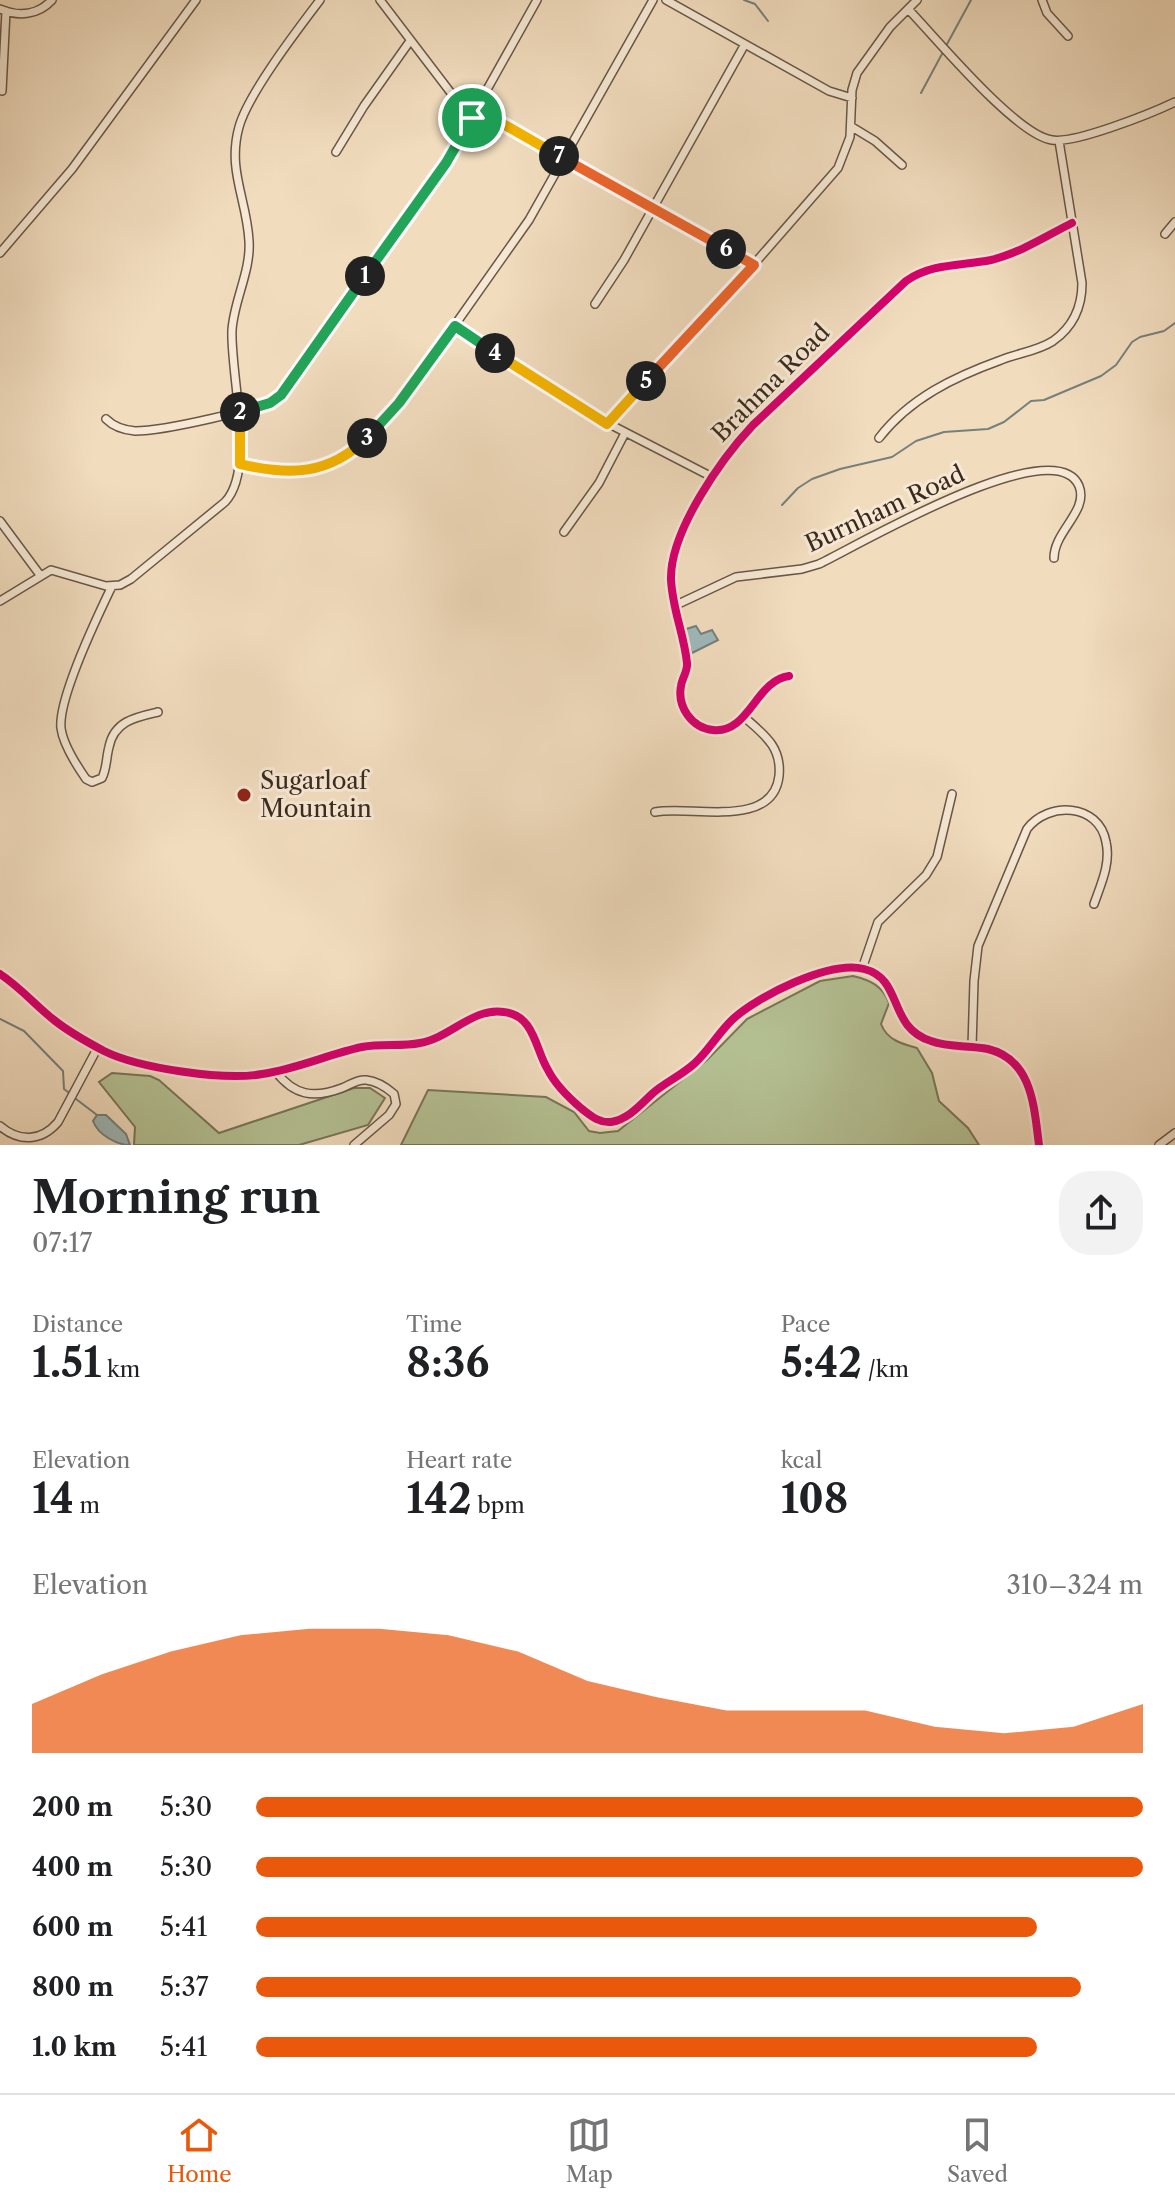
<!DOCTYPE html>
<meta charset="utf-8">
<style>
:root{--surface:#fff;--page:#f2f2f2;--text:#202124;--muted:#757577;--line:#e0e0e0;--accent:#ea580c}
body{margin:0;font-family:"Libre Caslon Text",serif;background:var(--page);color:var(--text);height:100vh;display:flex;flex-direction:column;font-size:30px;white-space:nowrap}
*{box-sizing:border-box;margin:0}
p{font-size:26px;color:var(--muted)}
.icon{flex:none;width:44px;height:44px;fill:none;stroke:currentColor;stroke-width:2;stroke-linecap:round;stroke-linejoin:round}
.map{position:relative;height:1145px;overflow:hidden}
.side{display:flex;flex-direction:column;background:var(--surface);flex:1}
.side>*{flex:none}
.pin{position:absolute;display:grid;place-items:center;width:68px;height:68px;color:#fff;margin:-34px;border:4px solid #fff;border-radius:50%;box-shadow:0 2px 8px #0007}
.km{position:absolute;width:40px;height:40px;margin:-20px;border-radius:50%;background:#222;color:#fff;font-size:22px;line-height:40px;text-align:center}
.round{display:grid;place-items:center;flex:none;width:84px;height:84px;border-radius:32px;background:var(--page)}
.head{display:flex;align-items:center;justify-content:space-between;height:136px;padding:0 32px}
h1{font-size:44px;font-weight:700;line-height:60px}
.stats{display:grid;grid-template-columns:repeat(3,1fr);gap:12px;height:136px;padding:8px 32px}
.stats div{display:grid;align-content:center}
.stats b{font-size:40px;font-weight:700}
.stats small{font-size:22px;font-weight:400}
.stats p{font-size:22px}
.chart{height:224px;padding:16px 32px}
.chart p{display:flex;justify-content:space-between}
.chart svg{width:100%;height:144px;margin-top:8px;fill:var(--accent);opacity:.7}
ul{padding:0 32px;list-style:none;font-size:26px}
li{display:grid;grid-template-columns:128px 96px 1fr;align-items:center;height:60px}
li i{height:20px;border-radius:10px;background:var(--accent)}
.menu{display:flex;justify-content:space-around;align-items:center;height:112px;border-top:2px solid var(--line);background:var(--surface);font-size:22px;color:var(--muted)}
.menu a{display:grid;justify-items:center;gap:4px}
.menu .active{color:var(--accent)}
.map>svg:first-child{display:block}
.green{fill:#b5c295;stroke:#787659;stroke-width:2}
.water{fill:#9eb9bb;stroke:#76807c;stroke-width:2}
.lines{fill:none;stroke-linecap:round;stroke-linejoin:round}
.stream{stroke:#76807c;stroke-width:2}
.minor-casing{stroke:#685745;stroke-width:10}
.minor{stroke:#f6e8d5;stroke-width:7}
.cycleway-casing{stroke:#f6e8d5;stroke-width:13}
.cycleway{stroke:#d6006c;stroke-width:8}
.split-1-casing{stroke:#fff;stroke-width:16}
.split-2-casing{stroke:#fff;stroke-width:16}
.split-3-casing{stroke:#fff;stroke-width:16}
.split-4-casing{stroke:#fff;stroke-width:16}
.split-5-casing{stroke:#fff;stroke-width:16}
.split-6-casing{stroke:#fff;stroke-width:16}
.split-7-casing{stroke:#fff;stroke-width:16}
.split-8-casing{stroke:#fff;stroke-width:16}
.split-1{stroke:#22a559;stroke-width:10}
.split-2{stroke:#22a559;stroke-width:10}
.split-3{stroke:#f5b400;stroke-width:10}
.split-4{stroke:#22a559;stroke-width:10}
.split-5{stroke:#f5b400;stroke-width:10}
.split-6{stroke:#f0652b;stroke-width:10}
.split-7{stroke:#f0652b;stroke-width:10}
.split-8{stroke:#f5b400;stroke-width:10}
.poi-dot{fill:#8f2418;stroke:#f6e8d5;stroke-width:3}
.labels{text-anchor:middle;stroke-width:6;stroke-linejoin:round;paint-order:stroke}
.street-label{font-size:24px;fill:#3b2b1d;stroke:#f6e8d5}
.poi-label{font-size:24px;fill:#3b2b1d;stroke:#f6e8d5;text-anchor:start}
</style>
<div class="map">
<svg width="1175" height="1145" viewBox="0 0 1175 1145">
<rect width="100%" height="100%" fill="#f1dcbe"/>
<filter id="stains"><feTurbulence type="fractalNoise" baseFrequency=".0025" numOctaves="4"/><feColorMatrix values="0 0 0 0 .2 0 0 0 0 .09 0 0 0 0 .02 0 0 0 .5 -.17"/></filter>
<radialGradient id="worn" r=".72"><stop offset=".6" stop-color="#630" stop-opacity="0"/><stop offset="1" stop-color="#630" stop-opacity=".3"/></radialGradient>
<path class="green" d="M 853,976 C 870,980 883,986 889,1003 L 881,1024 C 887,1040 902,1044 917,1048 L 932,1073 L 939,1101 L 968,1128 L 979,1145 L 401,1145 L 428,1090 L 546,1097 L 574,1112 L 589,1131 L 600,1133 L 618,1131 L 707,1060 L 747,1019 L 820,981 Z
M 112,1073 L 150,1076 L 159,1080 L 219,1133 L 354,1088 L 370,1088 L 385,1098 L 368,1125 L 299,1145 L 134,1145 L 135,1127 L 99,1082 Z"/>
<path class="water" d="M 696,626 L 701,634 L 712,630 L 718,640 L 692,653 L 683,630 Z
M 97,1115 L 106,1115 L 126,1134 L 130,1145 C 117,1145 98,1135 93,1121 Z"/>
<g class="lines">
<path class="stream" d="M 744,0 L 755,4 L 768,21
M 946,46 L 971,0
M 921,93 L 943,52
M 782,505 L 798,488 L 812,479 L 840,469 L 892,457 L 916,441 L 944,432 L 988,429 L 1004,422 L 1031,401 L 1044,400 L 1101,376 L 1116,365 L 1132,342 L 1140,337 L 1164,331 L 1175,323
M 0,1019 L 24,1031 L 63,1071 L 64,1089 L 68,1092
M 76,1099 L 97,1115"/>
<defs>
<path id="minor" d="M 380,0 L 451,93 L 754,265
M 666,0 L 829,91 L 852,98
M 1042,0 L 1047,13 L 1068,36
M 0,9 C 19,17 38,15 52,0
M 908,9 C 936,38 1016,135 1052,140 C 1075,144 1152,113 1175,102
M 2,91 L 6,11
M 852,127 L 875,141 L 902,165
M 336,152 L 364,106 L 410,41
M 1165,234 L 1175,222
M 0,253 L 72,169 L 196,0
M 595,304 L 624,260 L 745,44
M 455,326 L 588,413 L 712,477
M 106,419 C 114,427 124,430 135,431 C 160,431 264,410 281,395 L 446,163 L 537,0
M 607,424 L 734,287 L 838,168 L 850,137 L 852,90 L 857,73 L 890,27 L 917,0
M 879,438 C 910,398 954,377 1001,360 C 1018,353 1038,351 1053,341 C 1073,327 1082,306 1082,283 L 1059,141
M 240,464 L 278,470 L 329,465 L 356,448 L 386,419 L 414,383 L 529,220 L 653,0
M 0,521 L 40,575
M 564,532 L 599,483 L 625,433
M 112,586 C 98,615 58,699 61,728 C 63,745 77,766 86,779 L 92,782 L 102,778 C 107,768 106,758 109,747 C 114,721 136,717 158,712
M 0,601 L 51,570 L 106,586 L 120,585 L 131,579 L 225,502 C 256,470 230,373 232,330 C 234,300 251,271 249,241 C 247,200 227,170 239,127 C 248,94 298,29 320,0
M 674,606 L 736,577 L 802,569 L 819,564 C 857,546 1055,429 1079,486 C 1089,511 1054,531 1054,558
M 789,676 C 756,680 749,734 713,730 C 692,728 677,707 681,686 C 682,678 688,671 687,663 C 684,634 672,608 671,579 C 670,531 722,458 753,425 L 906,281 C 932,263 961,266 991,260 C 1020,253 1046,236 1072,223
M 655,812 C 690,805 773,830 779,776 C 782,746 763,734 743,716
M 862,969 L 878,922 L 926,875 L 937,857 L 952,794
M 0,974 C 20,987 35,1005 54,1020 C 69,1032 87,1042 104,1051 C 138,1068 224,1081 262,1074 C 297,1069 329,1054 362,1047 C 382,1043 401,1047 420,1043 C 450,1038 473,1007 504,1012 C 535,1016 535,1049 548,1070 C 556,1086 569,1098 582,1109 C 591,1116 599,1123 611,1122 C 628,1120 641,1104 653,1093 C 666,1082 682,1075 695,1063 C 709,1050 719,1032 733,1019 C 758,996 830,960 864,969 C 904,979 887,1027 931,1041 C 949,1048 969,1045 988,1049 C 1033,1060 1034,1108 1039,1145
M 972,1047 L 974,981 L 978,946 L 1027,829 C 1048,801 1099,803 1106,842 C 1111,863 1101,884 1094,904
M 276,1072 C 294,1095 313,1099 342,1088 C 350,1085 357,1079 366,1080 C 376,1081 386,1087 394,1094 L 396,1104 L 389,1115 L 354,1145
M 0,1126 C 19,1142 41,1142 58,1122 L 98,1047
M 1159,1145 L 1175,1133"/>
</defs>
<use href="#minor" class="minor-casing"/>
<use href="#minor" class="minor"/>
<defs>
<path id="cycleway" d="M 789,676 C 756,680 749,734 713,730 C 692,728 677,707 681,686 C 682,678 688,671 687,663 C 684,634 672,608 671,579 C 670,531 722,458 753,425 L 906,281 C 932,263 961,266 991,260 C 1020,253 1046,236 1072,223
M 0,974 C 20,987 35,1005 54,1020 C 69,1032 87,1042 104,1051 C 138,1068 224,1081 262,1074 C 297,1069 329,1054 362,1047 C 382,1043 401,1047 420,1043 C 450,1038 473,1007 504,1012 C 535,1016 535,1049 548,1070 C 556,1086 569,1098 582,1109 C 591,1116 599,1123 611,1122 C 628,1120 641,1104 653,1093 C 666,1082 682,1075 695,1063 C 709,1050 719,1032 733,1019 C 758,996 830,960 864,969 C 904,979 887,1027 931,1041 C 949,1048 969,1045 988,1049 C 1033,1060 1034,1108 1039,1145"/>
</defs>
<use href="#cycleway" class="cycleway-casing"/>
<use href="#cycleway" class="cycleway"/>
</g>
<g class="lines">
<defs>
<path id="split-1" d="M 365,276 L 446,163 L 472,118"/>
<path id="split-2" d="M 240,412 L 270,403 L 281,395 L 365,276"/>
<path id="split-3" d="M 240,412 L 240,464 C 290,476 329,475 367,438"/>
<path id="split-4" d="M 367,438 L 399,403 L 455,326 L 495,353"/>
<path id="split-5" d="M 495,353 L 607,424 L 646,381"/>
<path id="split-6" d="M 646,381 L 754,265 L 726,249"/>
<path id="split-7" d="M 559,156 L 726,249"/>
<path id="split-8" d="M 472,118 L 477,109 L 559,156"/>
</defs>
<use href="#split-1" class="split-1-casing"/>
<use href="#split-2" class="split-2-casing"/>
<use href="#split-3" class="split-3-casing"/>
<use href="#split-4" class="split-4-casing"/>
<use href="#split-5" class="split-5-casing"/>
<use href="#split-6" class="split-6-casing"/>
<use href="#split-7" class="split-7-casing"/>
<use href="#split-8" class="split-8-casing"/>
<use href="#split-1" class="split-1"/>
<use href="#split-2" class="split-2"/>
<use href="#split-3" class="split-3"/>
<use href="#split-4" class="split-4"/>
<use href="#split-5" class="split-5"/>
<use href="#split-6" class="split-6"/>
<use href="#split-7" class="split-7"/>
<use href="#split-8" class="split-8"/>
</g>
<circle class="poi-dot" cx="244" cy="795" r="8"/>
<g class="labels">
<g class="street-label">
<text transform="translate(771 383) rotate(-45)" y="8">Brahma Road</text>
<text transform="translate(885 509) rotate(-25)" y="8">Burnham Road</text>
</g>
<g class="poi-label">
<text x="260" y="789">Sugarloaf<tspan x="260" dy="28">Mountain</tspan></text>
</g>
</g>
<rect width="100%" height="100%" filter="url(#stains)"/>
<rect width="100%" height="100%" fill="url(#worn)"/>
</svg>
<div class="pin" style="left:472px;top:118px;background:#1e9e55"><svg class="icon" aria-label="arrive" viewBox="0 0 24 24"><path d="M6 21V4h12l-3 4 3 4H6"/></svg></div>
<b class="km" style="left:365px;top:276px">1</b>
<b class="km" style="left:240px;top:412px">2</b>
<b class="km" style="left:367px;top:438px">3</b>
<b class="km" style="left:495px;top:353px">4</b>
<b class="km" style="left:646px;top:381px">5</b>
<b class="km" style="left:726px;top:249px">6</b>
<b class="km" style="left:559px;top:156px">7</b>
</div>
<section class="side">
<div class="head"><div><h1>Morning run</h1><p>07:17</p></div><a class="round"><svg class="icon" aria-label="share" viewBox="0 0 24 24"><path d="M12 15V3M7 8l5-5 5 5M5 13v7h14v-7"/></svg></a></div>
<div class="stats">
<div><p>Distance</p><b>1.51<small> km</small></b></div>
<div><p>Time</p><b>8:36</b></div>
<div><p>Pace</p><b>5:42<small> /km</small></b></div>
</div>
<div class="stats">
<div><p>Elevation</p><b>14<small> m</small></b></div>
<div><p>Heart rate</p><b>142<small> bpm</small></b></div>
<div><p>kcal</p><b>108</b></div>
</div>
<div class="chart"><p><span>Elevation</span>310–324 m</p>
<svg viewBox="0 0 160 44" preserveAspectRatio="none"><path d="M0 44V29L10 20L20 13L30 8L40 6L50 6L60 8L70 13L80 22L90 27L100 31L110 31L120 31L130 36L140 38L150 36L160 29V44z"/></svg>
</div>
<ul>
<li><b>200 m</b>5:30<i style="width:100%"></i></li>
<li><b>400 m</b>5:30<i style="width:100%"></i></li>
<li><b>600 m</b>5:41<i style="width:88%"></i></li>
<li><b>800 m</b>5:37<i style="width:93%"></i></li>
<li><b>1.0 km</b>5:41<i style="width:88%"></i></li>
</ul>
</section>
<nav class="menu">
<a class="active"><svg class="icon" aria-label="home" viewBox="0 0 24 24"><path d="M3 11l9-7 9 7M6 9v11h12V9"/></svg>Home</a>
<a><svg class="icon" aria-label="map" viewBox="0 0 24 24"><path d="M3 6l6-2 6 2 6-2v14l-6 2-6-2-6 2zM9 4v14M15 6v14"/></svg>Map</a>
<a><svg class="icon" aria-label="saved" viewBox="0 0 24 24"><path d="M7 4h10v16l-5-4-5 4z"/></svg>Saved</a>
</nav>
